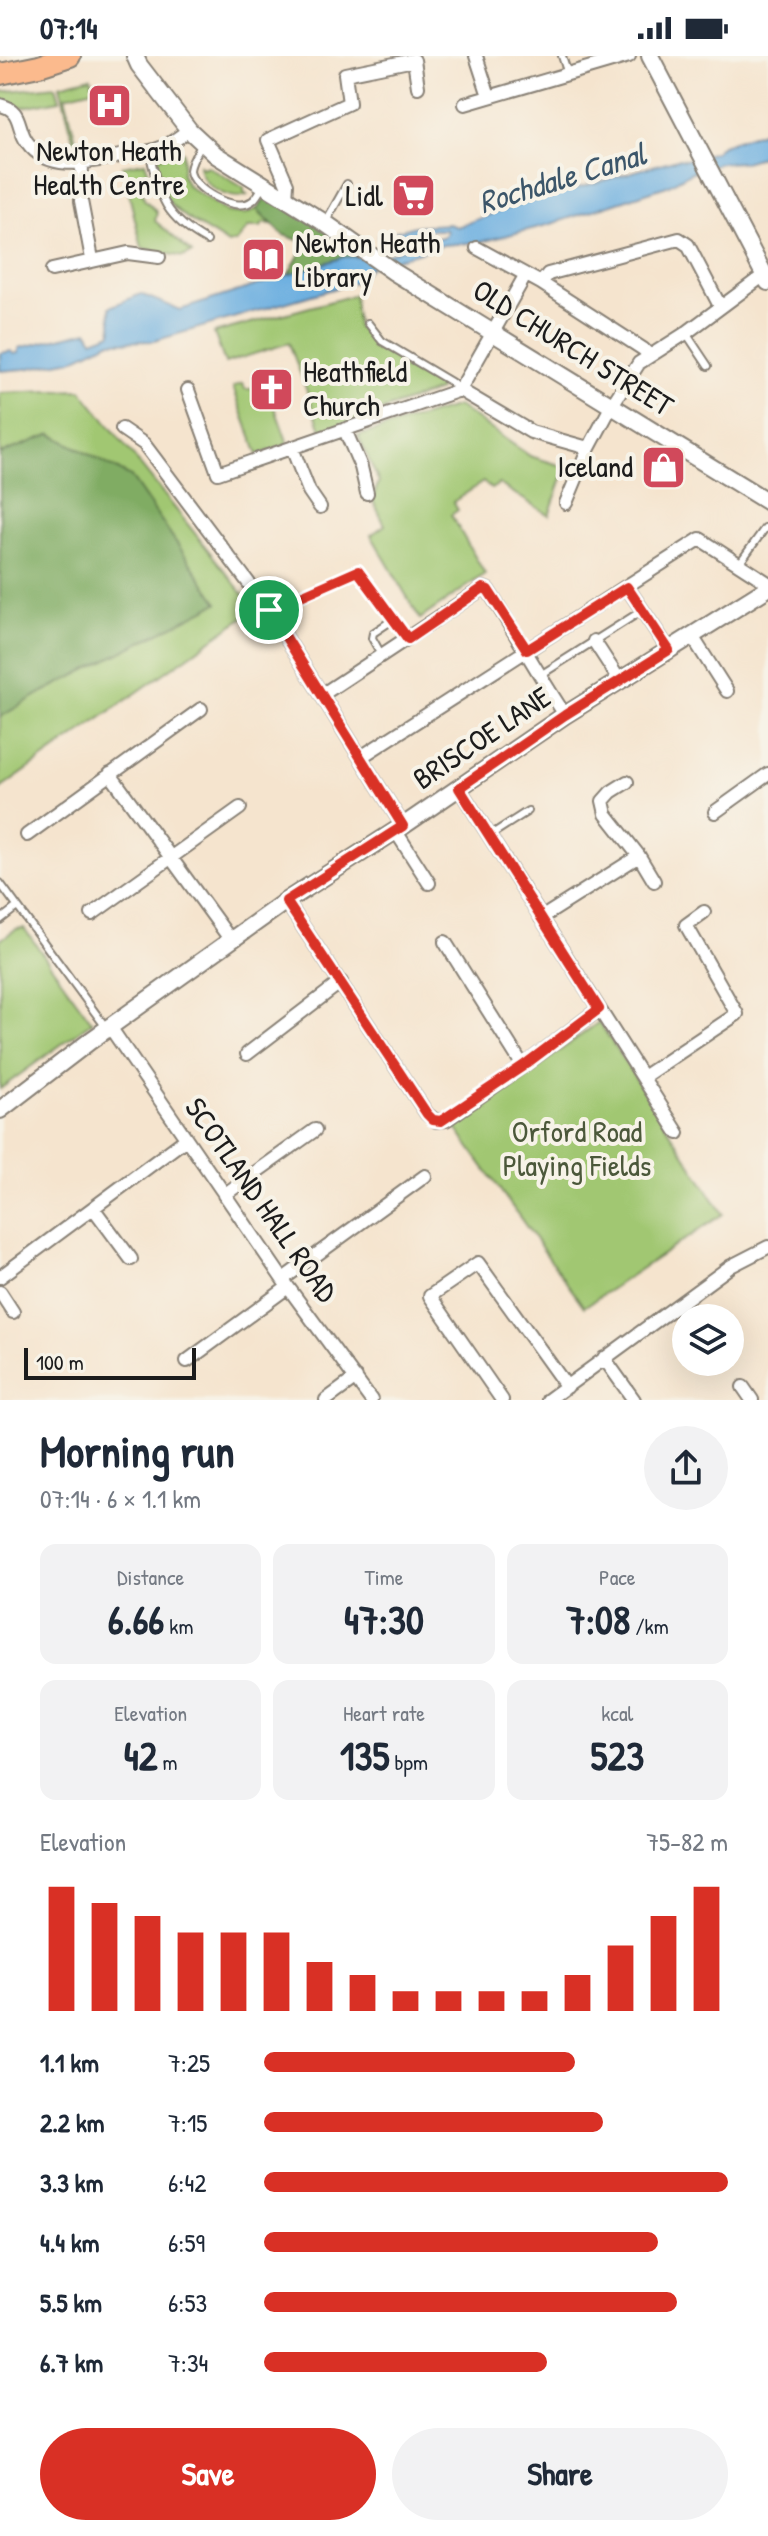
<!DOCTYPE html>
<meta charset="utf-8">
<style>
:root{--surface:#fff;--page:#f2f2f3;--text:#1f2937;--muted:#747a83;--accent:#d93025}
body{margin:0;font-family:"Patrick Hand",sans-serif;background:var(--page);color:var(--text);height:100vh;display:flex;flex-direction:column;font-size:30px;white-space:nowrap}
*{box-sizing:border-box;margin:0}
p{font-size:26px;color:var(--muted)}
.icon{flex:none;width:44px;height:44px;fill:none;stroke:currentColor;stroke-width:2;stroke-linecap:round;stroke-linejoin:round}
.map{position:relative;height:1344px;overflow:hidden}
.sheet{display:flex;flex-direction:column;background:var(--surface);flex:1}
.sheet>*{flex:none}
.controls{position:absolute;left:672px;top:1248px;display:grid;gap:16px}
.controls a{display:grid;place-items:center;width:72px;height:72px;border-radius:50%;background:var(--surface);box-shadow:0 8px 32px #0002;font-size:40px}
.scale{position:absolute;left:24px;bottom:20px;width:172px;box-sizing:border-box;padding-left:8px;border:4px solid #1c1c1c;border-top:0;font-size:22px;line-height:28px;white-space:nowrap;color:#1c1c1c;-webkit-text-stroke:6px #f7f3e8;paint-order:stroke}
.pin{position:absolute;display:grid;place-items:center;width:68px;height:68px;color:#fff;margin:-34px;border:4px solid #fff;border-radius:50%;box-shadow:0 2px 8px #0007}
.round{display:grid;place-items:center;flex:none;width:84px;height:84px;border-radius:42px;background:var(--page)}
.head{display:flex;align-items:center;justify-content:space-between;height:136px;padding:0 40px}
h1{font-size:44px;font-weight:700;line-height:60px}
.metrics{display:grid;grid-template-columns:repeat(3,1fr);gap:12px;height:136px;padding:8px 40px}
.metrics div{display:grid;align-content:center;border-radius:16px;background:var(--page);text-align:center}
.metrics b{font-size:40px;font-weight:700}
.metrics small{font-size:22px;font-weight:400}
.metrics p{font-size:22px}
.chart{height:224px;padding:16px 40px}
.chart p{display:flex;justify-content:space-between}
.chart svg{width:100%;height:144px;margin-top:8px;stroke:var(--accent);stroke-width:6}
.button{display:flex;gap:16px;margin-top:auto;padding:16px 40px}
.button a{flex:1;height:92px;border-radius:48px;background:var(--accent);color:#fff;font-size:32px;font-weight:700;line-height:92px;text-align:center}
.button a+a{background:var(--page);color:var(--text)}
ul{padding:0 40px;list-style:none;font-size:26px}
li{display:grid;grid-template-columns:128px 96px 1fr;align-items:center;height:60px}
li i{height:20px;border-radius:10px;background:var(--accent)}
.status{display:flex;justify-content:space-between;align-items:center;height:56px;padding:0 40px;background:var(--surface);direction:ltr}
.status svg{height:22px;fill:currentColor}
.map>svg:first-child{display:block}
.green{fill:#a1c772;stroke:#5e7247;stroke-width:2}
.forest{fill:#80ac64;stroke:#4e6440;stroke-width:2}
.water{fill:#6baee0;stroke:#44657e;stroke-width:2}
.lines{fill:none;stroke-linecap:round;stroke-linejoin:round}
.service-casing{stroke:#888075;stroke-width:10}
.minor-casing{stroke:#888075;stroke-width:16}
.tertiary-casing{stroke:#888075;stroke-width:20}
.trunk-casing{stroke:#888075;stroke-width:24}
.service{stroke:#fff;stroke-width:6}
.minor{stroke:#fff;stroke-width:12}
.tertiary{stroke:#fff;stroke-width:16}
.trunk{stroke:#fbba8d;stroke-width:20}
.route-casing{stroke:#fff;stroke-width:16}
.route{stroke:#d93025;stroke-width:10}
.labels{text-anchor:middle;stroke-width:8;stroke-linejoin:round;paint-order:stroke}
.poi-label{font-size:30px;fill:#1c1c1c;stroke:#f7f3e8;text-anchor:end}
.street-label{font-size:30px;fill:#1c1c1c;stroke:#f7f3e8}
.park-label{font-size:30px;fill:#4b583a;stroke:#f7f3e8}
.water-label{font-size:32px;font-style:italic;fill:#3c566a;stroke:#f7f3e8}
</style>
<div class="status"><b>07:14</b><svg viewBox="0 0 49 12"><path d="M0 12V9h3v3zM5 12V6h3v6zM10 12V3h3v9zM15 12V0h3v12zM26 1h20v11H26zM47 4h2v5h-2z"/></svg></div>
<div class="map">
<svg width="768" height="1344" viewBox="0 0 768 1344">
<rect width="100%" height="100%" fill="#f7f3e8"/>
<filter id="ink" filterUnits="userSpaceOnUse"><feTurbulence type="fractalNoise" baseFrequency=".0125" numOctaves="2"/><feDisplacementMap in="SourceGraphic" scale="16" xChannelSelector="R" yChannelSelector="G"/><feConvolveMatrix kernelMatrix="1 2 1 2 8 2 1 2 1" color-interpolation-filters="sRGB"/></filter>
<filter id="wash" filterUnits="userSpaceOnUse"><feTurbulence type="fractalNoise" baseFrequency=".006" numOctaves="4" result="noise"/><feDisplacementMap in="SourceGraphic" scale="32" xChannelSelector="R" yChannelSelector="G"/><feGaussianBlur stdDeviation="1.8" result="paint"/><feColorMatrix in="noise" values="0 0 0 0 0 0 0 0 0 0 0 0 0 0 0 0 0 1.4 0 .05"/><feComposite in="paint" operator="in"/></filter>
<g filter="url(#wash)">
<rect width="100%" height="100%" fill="#f5e4ce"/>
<path class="green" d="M 91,21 L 94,33 L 65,40 L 80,100 L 77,100 L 60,29 Z
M 56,30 L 60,44 L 18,52 L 0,42 L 0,36 Z
M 177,93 L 183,96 L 182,119 L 188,130 L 227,156 L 245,158 L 257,153 L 271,168 L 263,167 L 261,171 L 249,171 L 236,186 L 228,188 C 209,174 184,164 169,146 C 159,135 158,116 156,103 Z
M 145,106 L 150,120 L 141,130 L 144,143 L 157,156 L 155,165 L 192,197 L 183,201 L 142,192 L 122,110 Z
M 207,110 L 244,132 L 244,137 L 247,139 C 229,146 200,130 199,109 L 203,112 Z
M 354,239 L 357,271 L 372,283 L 372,291 L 400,304 L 400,310 L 438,328 L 439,334 L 322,376 L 289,287 L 225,307 L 214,277 Z
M 243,327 L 245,333 L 253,333 L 256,341 L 270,338 L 288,388 L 258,399 L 233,331 Z
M 81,334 L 255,553 L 0,733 L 0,337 Z
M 458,350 L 530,400 L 566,411 L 549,459 L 499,428 L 491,433 L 483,426 L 453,446 L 458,454 L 451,459 L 485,518 L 420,563 L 371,479 L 385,469 L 372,443 L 379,426 L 358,380 Z
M 24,872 L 92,966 L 0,1033 L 0,884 L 16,873 Z
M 599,966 L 723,1158 L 584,1251 L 455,1071 Z"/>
<path class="forest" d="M 269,138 L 344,188 L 358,201 L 344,201 L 288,219 L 303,192 L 301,185 L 283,179 L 257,153 Z
M 51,378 L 131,421 L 218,547 L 43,636 L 0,661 L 0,398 Z"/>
<path class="water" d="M 768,74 L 768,99 L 744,106 L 720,107 L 692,116 L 667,130 L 551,168 L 481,186 L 443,189 L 370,211 L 356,226 L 154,285 L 109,286 L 72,304 L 25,313 L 0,315 L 0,297 L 12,295 L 14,298 L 19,297 L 19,292 L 88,275 L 93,284 L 112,277 L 110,251 L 141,238 L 180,254 L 344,201 L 358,201 L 368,204 L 445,180 L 447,176 L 446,174 L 423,174 L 379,185 L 378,180 L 415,170 L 449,168 L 457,171 L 502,154 L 677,103 L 686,104 L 715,96 L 722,89 Z"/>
</g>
<g filter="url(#ink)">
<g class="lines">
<defs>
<path id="service" d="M 562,0 L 568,18
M 201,90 C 197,97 191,105 190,114 C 190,132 236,158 252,145 C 257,142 260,134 264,129
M 149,95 C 160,141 163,160 207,185
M 325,167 L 347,128
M 368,267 L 382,285 L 451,326 L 460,334
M 686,277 L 708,310
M 739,508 L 765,472
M 269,554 L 358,515 L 407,582
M 381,598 L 372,582 L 373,577 L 394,563
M 539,620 L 643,554
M 489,780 L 528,755
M 0,827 L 105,970
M 0,864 L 17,851"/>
<path id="minor" d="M 476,0 L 489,40
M 465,48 L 629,0
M 0,49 C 23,54 16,71 27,86 C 49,117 90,106 120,100 C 134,98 149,97 163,91 C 172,87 180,80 189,74
M 82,108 L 81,145 L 92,203
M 286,143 L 287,128 L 268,84 L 349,47 L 345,18 L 414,4 L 418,31
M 477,192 L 541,227 L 643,293 L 650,300
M 52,214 L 128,197 L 159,201
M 541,227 L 548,218 L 679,183 L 688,189 L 720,250
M 188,334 L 218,417 L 460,334 L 525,220
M 460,334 L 531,376 L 588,392
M 122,373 L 144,388 L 269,554 L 403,770
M 345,374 L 361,411 L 367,437
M 292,392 L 309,435 L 320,451
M 566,447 L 588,394 L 612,349 L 639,307 L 686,277 L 764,219
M 627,531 L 669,594
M 692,580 L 727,635
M 594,585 L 620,625
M 323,638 L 483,532 L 488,534 C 515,576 538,618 565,659
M 361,701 L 700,483 L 768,527
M 110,718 L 230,883
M 459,732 L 678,1077
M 715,756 L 768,718
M 395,774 L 429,827
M 27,779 L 201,653
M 639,800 L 654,825
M 286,845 L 427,1058 L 436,1065 L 446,1064 L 526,1008 L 599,953
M 92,858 L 240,752
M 541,862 L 639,800 L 606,758 L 603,745 L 611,736 L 627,726
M 445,886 L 523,1010
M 110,971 L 288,1231 L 371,1344
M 247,998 L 341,926
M 643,1021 L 737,958 L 686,869 L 704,856
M 224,1139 L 315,1074
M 94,1153 L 131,1203
M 0,1221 L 186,1083
M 283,1223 L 425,1120
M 0,1236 L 13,1256
M 604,1302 L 634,1344
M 187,1305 L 288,1231
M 743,1331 L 752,1344
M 326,1344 L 356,1322
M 502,1344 L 430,1240 L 478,1207 L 567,1331
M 548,1344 L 731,1210 L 768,1191"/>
<path id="tertiary" d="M 135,0 L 139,9 L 189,74 L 216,99 L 325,167 L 394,216 L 768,446
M 650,0 L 768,226
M 0,1054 L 90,985 L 286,845 L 403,770 L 565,659 L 768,532"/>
<path id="trunk" d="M 0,18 L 39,10 L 70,0"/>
</defs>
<use href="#service" class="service-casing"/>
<use href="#minor" class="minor-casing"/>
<use href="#tertiary" class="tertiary-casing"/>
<use href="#trunk" class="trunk-casing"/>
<use href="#service" class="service"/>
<use href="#minor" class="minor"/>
<use href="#tertiary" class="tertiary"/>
<use href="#trunk" class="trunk"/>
</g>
</g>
<g class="lines" filter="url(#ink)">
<defs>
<path id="route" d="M 358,515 L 408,583 L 483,532 L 488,534 L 527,594 L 627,531 L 669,594 L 565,659 L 459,732 L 599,953 L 523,1010 L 441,1065 L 433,1064 L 427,1058 L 286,845 L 403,770 L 269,554 Z"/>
</defs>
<use href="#route" class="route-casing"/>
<use href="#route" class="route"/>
</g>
<defs>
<symbol id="hospital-square" viewBox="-11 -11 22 22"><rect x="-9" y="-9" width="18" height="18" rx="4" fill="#d1495b" stroke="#f7f3e8"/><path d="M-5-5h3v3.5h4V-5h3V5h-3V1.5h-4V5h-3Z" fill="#fff"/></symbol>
<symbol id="supermarket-square" viewBox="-11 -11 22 22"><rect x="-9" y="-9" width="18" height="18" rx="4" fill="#d1495b" stroke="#f7f3e8"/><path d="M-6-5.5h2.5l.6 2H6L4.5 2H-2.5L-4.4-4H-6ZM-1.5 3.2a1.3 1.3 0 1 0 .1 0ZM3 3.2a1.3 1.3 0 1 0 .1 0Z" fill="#fff"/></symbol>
<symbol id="library-square" viewBox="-11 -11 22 22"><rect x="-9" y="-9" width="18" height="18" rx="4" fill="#d1495b" stroke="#f7f3e8"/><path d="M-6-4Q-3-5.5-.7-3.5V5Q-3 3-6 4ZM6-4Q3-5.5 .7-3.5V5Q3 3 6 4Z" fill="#fff"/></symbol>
<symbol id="church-square" viewBox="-11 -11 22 22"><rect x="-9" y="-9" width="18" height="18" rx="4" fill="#d1495b" stroke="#f7f3e8"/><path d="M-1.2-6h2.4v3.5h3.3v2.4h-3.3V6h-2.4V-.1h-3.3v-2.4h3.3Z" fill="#fff"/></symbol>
<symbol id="shop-square" viewBox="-11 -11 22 22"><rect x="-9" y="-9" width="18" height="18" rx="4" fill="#d1495b" stroke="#f7f3e8"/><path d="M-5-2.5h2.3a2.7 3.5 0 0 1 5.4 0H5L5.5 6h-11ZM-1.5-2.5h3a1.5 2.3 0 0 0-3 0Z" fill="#fff"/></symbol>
</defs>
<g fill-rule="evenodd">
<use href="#hospital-square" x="84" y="24" width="51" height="51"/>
<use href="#supermarket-square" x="388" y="114" width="51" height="51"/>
<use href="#library-square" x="238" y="178" width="51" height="51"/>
<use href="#church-square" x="246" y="308" width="51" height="51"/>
<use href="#shop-square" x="638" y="386" width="51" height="51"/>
</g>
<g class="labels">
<g class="poi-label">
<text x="109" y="105" text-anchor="middle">Newton Heath<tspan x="109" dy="34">Health Centre</tspan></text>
<text x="383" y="150">Lidl</text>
<text x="295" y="197" text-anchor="start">Newton Heath<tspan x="295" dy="34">Library</tspan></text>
<text x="303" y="326" text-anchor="start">Heathfield<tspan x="303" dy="34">Church</tspan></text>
<text x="633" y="421">Iceland</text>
</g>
<g class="street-label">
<text transform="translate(573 292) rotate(32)" y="10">OLD CHURCH STREET</text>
<text transform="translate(482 682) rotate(-34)" y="10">BRISCOE LANE</text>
<text transform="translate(261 1144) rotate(55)" y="10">SCOTLAND HALL ROAD</text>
</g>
<g class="park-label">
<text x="577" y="1086">Orford Road<tspan x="577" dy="34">Playing Fields</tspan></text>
</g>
<g class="water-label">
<text transform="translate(562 122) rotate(-17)" y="11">Rochdale Canal</text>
</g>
</g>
</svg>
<div class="controls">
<a><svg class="icon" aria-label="layers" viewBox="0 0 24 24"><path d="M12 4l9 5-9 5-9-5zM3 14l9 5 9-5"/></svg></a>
</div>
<div class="scale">100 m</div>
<div class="pin" style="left:269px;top:554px;background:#1e9e55"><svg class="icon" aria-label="arrive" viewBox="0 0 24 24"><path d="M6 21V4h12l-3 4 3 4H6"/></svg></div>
</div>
<section class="sheet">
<div class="head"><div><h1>Morning run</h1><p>07:14 · 6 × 1.1 km</p></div><a class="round"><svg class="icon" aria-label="share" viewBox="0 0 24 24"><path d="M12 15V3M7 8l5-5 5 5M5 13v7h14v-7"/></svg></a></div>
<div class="metrics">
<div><p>Distance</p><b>6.66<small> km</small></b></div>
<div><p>Time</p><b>47:30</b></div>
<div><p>Pace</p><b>7:08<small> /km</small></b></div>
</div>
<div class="metrics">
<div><p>Elevation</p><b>42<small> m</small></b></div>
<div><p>Heart rate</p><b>135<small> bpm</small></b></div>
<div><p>kcal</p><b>523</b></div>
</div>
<div class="chart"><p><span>Elevation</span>75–82 m</p>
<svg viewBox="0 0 160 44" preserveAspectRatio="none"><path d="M5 44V6M15 44V11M25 44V15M35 44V20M45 44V20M55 44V20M65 44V29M75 44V33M85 44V38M95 44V38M105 44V38M115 44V38M125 44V33M135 44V24M145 44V15M155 44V6"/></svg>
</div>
<ul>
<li><b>1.1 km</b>7:25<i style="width:67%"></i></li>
<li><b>2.2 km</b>7:15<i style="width:73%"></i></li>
<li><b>3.3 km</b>6:42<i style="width:100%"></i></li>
<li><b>4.4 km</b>6:59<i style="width:85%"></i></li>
<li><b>5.5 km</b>6:53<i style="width:89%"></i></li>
<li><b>6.7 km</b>7:34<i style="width:61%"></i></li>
</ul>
<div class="button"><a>Save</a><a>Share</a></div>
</section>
